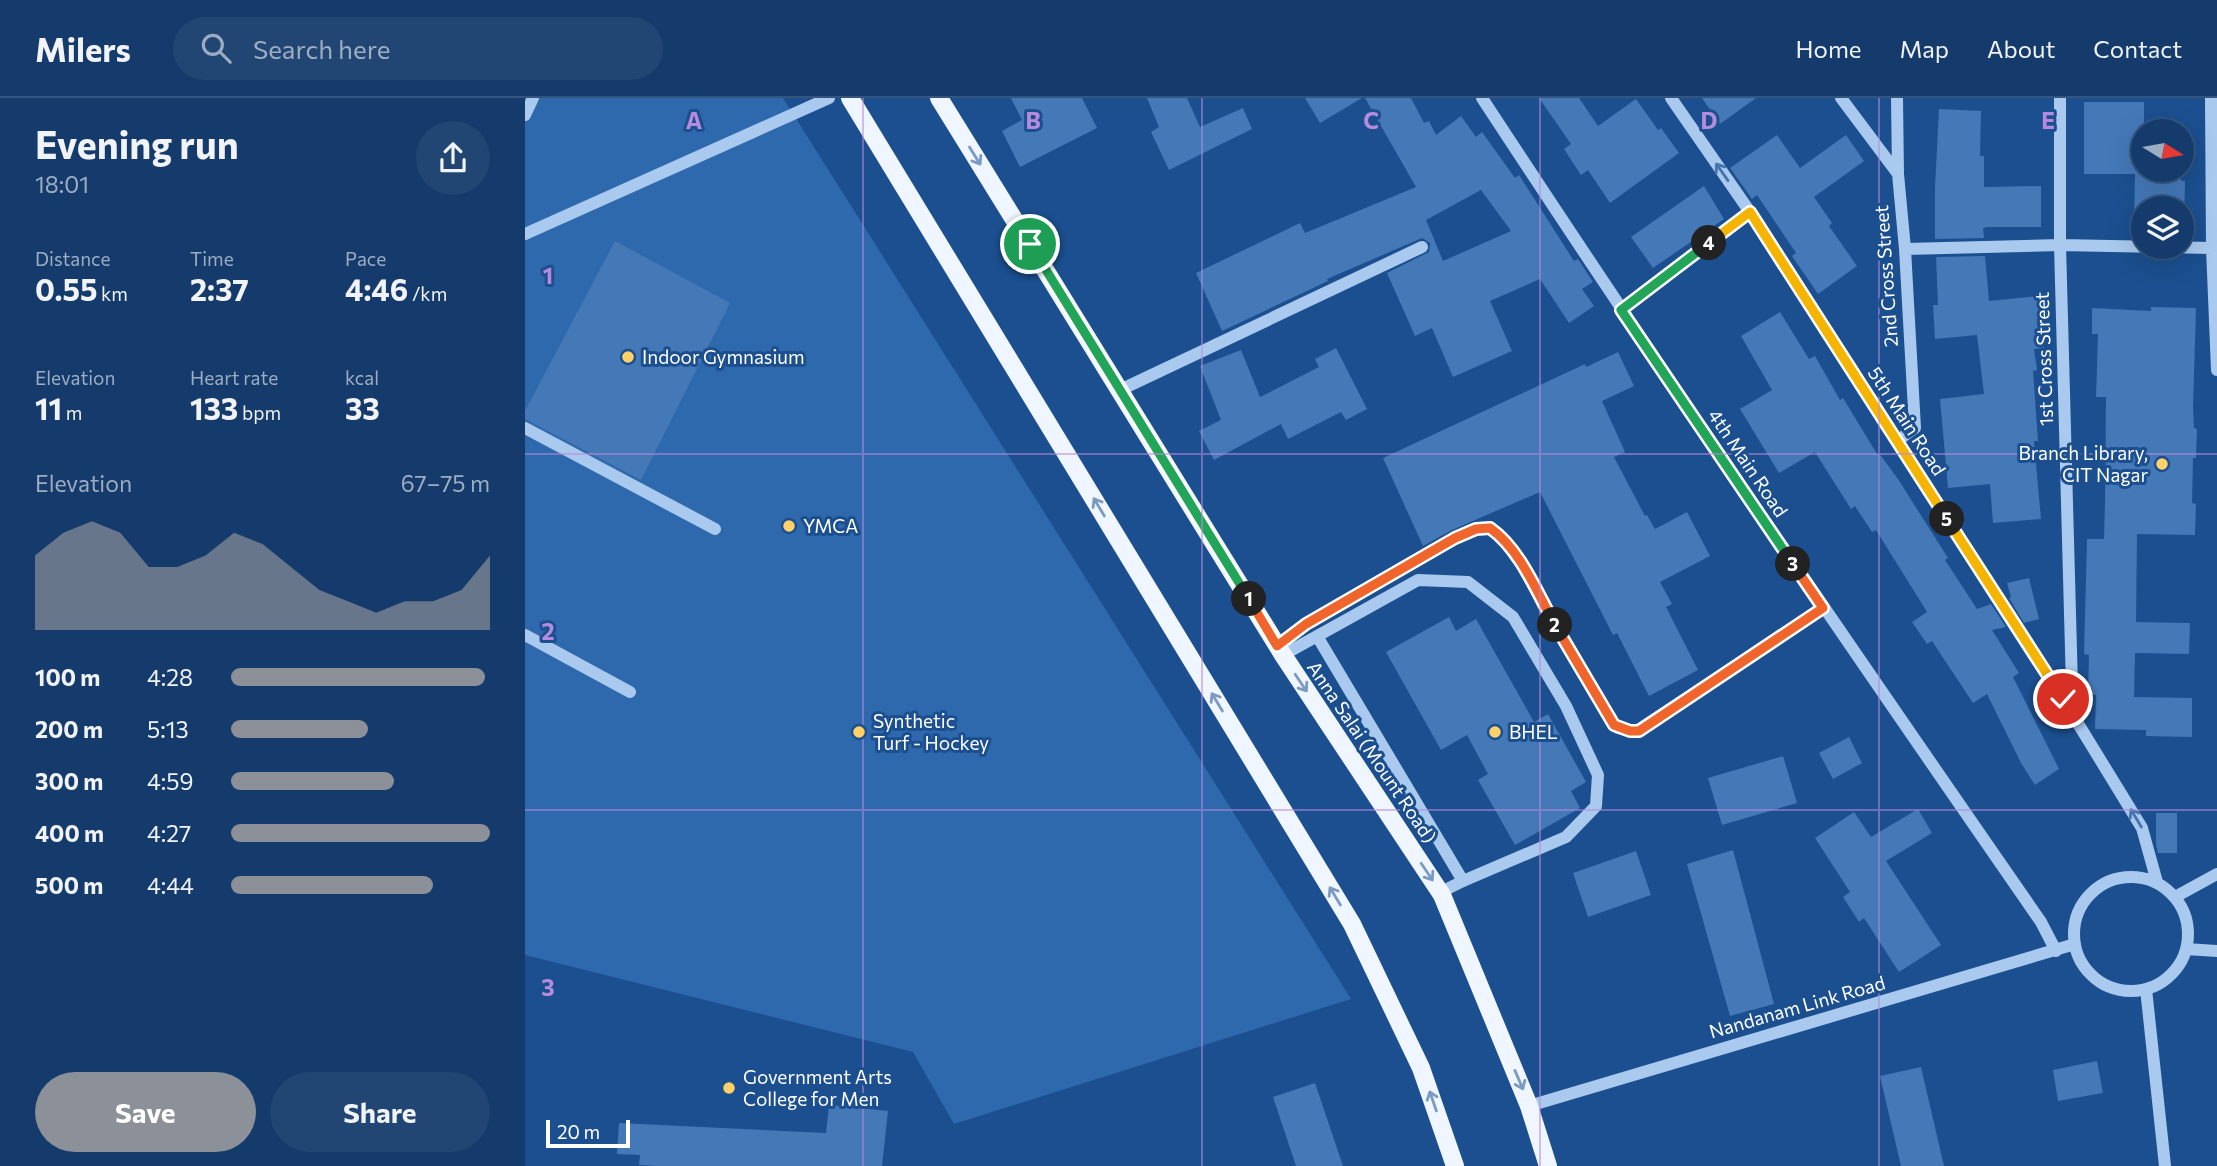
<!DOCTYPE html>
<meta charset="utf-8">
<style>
:root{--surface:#143b6b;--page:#214673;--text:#f1f3f6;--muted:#9dadc1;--line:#33557e;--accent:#8c9099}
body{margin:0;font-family:Commissioner,sans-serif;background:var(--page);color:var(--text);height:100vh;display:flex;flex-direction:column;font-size:26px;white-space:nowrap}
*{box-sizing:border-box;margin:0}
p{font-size:23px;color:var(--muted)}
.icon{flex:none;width:38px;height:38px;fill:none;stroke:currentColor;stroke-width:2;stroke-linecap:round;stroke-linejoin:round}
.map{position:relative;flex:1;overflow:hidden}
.details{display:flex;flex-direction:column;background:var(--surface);width:525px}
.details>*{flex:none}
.needle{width:46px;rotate:101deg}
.fabs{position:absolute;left:1606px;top:21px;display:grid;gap:14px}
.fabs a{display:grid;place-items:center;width:63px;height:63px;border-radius:50%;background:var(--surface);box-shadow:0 7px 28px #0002,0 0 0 2px var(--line);font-size:35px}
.scale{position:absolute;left:21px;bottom:18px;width:84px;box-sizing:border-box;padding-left:7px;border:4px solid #fff;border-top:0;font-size:19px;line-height:24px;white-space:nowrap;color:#fff;-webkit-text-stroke:5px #1b4f8f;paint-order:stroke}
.pin{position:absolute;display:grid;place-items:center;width:60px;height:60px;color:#fff;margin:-30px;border:4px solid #fff;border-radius:50%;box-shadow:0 2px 7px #0007}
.km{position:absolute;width:35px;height:35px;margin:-18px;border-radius:50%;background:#222;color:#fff;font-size:19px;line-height:35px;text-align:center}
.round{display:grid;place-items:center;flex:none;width:74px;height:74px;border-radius:37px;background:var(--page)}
.head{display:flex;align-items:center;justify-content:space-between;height:119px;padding:0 35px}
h1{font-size:38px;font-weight:700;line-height:52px}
.stats{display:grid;grid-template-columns:repeat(3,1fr);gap:10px;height:119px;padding:7px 35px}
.stats div{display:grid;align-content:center}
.stats b{font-size:30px;font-weight:700}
.stats small{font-size:19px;font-weight:400}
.stats p{font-size:19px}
.chart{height:196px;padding:14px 35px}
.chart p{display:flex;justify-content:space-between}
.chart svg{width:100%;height:126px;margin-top:7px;fill:var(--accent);opacity:.7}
.cta{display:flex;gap:14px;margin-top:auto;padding:14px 35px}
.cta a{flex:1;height:80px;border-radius:42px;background:var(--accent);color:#fff;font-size:28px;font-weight:700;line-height:80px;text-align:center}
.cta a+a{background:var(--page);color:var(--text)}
ul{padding:0 35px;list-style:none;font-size:23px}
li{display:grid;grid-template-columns:112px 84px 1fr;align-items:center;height:52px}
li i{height:18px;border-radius:9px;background:var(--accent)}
header{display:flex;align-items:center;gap:42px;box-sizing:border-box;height:98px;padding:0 35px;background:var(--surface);border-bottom:2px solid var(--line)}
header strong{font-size:33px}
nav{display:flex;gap:38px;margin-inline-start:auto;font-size:24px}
.search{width:490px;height:63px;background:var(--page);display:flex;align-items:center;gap:18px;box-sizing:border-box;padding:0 24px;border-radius:38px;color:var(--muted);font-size:26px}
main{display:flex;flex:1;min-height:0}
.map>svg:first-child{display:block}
.green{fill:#2e69ad}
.building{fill:#4478b7;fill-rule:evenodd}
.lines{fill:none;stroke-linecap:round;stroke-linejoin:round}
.minor{stroke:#a9c9ee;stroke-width:12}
.major{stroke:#f0f6ff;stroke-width:18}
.oneway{stroke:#7b9ac1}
.oneway2{stroke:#4674ac}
.split-1-casing{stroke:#fff;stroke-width:14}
.split-2-casing{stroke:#fff;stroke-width:14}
.split-3-casing{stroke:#fff;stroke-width:14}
.split-4-casing{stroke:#fff;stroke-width:14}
.split-5-casing{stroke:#fff;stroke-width:14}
.split-6-casing{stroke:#fff;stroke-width:14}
.split-1{stroke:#22a559;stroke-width:9}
.split-2{stroke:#f0652b;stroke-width:9}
.split-3{stroke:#f0652b;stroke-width:9}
.split-4{stroke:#22a559;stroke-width:9}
.split-5{stroke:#f5b400;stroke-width:9}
.split-6{stroke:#f5b400;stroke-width:9}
.grid{fill:none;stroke:#b68bdc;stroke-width:2;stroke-opacity:0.55}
.poi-dot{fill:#ffd166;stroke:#1b4f8f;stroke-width:2.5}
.labels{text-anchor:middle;stroke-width:6;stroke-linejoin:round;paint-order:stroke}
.street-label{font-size:19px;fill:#fff;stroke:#1b4f8f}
.poi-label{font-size:19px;fill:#fff;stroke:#1b4f8f;text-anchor:start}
.grid-label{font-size:23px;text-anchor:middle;font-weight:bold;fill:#b68bdc;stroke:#1b4f8f;stroke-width:6;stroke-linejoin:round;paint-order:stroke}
</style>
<header>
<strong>Milers</strong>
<div class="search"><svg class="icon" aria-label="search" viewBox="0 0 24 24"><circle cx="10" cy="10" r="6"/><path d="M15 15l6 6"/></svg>Search here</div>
<nav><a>Home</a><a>Map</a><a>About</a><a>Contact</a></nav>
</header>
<main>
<section class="details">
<div class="head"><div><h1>Evening run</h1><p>18:01</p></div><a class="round"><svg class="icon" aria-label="share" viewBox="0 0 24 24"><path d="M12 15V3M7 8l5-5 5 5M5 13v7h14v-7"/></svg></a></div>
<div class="stats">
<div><p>Distance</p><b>0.55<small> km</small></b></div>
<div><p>Time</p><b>2:37</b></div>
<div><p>Pace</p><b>4:46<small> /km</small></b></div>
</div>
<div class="stats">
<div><p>Elevation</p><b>11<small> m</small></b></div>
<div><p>Heart rate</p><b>133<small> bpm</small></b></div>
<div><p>kcal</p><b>33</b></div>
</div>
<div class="chart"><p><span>Elevation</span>67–75 m</p>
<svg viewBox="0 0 160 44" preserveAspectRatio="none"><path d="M0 44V18L10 10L20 6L30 10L40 22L50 22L60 18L70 10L80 14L90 22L100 30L110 34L120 38L130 34L140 34L150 30L160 18V44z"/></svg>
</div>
<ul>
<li><b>100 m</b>4:28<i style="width:98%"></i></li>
<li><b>200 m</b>5:13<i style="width:53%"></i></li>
<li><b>300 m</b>4:59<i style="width:63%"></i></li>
<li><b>400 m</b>4:27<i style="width:100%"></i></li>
<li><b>500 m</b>4:44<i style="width:78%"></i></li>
</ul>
<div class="cta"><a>Save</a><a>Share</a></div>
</section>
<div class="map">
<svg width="1692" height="1068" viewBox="0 0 1692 1068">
<rect width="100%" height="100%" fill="#1b4f8f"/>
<path class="green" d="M 0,0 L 258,0 L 826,901 L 429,1026 L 388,954 L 0,857 Z"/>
<path class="building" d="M 486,0 L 557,0 L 572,30 L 495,69 L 477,33 L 497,22 Z
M 622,0 L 662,0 L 675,29 L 718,10 L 727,31 L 644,72 L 626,34 L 634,29 Z
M 780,0 L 837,0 L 795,25 Z
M 840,0 L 886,0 L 899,25 L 904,23 L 911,37 L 936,18 L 951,39 L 957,34 L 990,80 L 994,77 L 1049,163 L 1053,161 L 1068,184 L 1057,191 L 1069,208 L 1044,225 L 1015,181 L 965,203 L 987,253 L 928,279 L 907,230 L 890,238 L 862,175 L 904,154 L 905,145 L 897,140 L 802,181 L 803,183 L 697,233 L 671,175 L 775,125 L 780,135 L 891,89 ZM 956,92 L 986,133 L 918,163 L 901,122 Z
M 1014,0 L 1054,0 L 1073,28 L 1111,1 L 1133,32 L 1136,30 L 1154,55 L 1085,105 L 1063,72 L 1056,77 L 1039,51 L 1046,46 Z
M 1177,0 L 1231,0 L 1195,26 Z
M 1559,4 L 1619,4 L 1619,72 L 1656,72 L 1656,83 L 1660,83 L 1659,128 L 1657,128 L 1657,110 L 1619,110 L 1619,128 L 1609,128 L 1610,76 L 1559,76 Z
M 1414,11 L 1456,13 L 1455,58 L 1459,58 L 1459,89 L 1516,88 L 1516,129 L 1463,129 L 1458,130 L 1459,140 L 1410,141 L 1410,90 Z
M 1252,37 L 1275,70 L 1321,37 L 1339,63 L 1289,99 L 1307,125 L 1304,128 L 1332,168 L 1293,196 L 1267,158 L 1271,155 L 1232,97 L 1227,101 L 1205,70 Z
M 1179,88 L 1199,121 L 1128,170 L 1106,139 Z
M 90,143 L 205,205 L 116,382 L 0,321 L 0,313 Z
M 1460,158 L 1464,203 L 1514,198 L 1519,250 L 1509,251 L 1512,272 L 1508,273 L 1513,343 L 1509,343 L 1516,421 L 1468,425 L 1465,386 L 1423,390 L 1415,301 L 1459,296 L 1452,237 L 1410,241 L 1408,207 L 1413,207 L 1411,159 Z
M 1626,209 L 1671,210 L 1668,309 L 1669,330 L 1672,331 L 1671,360 L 1668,360 L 1667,405 L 1671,406 L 1670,437 L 1612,436 L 1611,524 L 1665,525 L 1664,556 L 1610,555 L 1609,599 L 1667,600 L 1667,639 L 1621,638 L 1621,632 L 1570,631 L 1571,597 L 1563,596 L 1564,557 L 1559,556 L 1562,441 L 1579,441 L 1580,404 L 1581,299 L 1571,299 L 1573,236 L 1567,236 L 1567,210 L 1626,213 Z
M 1255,214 L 1284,261 L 1290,258 L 1315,302 L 1318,300 L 1352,356 L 1354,355 L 1373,381 L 1423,460 L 1420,462 L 1452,511 L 1466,506 L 1481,529 L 1467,532 L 1494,575 L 1488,579 L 1534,671 L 1510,687 L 1496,665 L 1462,596 L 1448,605 L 1407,543 L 1402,546 L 1387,524 L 1402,514 L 1351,432 L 1347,434 L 1330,408 L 1326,411 L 1290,354 L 1254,375 L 1215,311 L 1247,292 L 1216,238 Z
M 811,250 L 842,311 L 821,322 L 816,314 L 763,341 L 756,326 L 689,362 L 674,333 L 696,322 L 675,268 L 716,252 L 735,299 L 794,269 L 790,261 Z
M 1093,254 L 1109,288 L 1077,303 L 1100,354 L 1089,359 L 1120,418 L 1122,417 L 1130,431 L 1162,414 L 1185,458 L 1135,484 L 1147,506 L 1141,509 L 1173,572 L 1124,598 L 1092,535 L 1088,537 L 1015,394 L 927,432 L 898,448 L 858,360 L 1060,266 L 1061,269 Z
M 1504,480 L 1514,521 L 1499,525 L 1484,500 L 1486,499 L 1482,485 Z
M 924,519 L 931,533 L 951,521 L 1009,624 L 1023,616 L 1061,684 L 1046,693 L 1055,710 L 990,747 L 953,682 L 963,676 L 942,637 L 916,652 L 861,554 Z
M 1324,639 L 1337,665 L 1308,681 L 1294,655 Z
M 1258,658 L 1272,705 L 1197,727 L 1183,680 Z
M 1393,711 L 1407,735 L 1361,763 L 1416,847 L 1374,874 L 1339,820 L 1334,824 L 1318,799 L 1325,794 L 1290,740 L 1329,714 L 1346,739 Z
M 1631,715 L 1652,715 L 1652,755 L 1633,755 L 1631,746 Z
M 1208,752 L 1249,906 L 1205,918 L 1162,766 Z
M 1111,753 L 1126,797 L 1063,819 L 1048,775 Z
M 1572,963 L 1578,995 L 1533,1003 L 1528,972 Z
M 1396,969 L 1419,1068 L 1376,1068 L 1355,978 Z
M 790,985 L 818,1068 L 771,1068 L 748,999 Z
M 304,1007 L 363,1013 L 357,1068 L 133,1068 L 114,1067 L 115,1057 L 92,1056 L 94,1025 L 301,1035 Z"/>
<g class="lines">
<path class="minor" d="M 957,0 C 1139,278 1327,551 1516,824 L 1531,853
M 1146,0 L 1225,114 L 1538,601 L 1617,730 L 1632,784
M 1316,0 L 1373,76
M 1372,0 L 1373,76 L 1380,151 L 1390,330 L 1372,343
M 1535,0 L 1535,147 L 1547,589 L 1538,601
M 1686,0 L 1687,150 L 1692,272
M 0,17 L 8,0
M 0,136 L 304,0
M 1380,151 L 1535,147 L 1687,150
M 1096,212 L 1225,114
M 595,292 L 897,149
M 0,330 L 190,431
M 0,537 L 105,594
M 792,538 L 938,783
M 752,548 L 781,526 L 930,440 L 951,431 L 965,430 L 977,439 L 996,466 L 1086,623 L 1093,630 L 1110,634 L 1298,510
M 758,557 L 893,482 L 943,484 L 988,519 L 1041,608 L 1073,677 L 1071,708 L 1041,739 L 938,783 L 922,791 L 917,797
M1549 836a57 57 0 1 1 114 0a57 57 0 1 1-114 0Z
M 1650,799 L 1692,776
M 1661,851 L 1692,853
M 1621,891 L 1640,1068
M 1004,1008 L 1550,846"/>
<path class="major" d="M 325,0 L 827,826 L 896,970 L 930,1068
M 414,0 L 758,557 L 917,797 L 1004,1008 L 1023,1068"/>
</g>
<defs><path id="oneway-shaft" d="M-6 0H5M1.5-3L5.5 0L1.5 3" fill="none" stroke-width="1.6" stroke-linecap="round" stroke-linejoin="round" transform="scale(1.75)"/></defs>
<g class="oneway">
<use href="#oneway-shaft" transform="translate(450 58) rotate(58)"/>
<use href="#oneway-shaft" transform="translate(574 409) rotate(-121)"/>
<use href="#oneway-shaft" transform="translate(776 585) rotate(56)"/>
<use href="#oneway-shaft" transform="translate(692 604) rotate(-121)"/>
<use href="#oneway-shaft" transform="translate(902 774) rotate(56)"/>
<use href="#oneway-shaft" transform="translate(810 798) rotate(-121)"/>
<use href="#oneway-shaft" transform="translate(994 982) rotate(67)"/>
<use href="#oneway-shaft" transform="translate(908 1003) rotate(-109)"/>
</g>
<g class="oneway2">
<use href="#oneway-shaft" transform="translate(1197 74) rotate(-125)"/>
<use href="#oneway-shaft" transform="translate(1611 720) rotate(-121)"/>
</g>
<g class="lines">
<defs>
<path id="split-1" d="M 505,146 L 724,501"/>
<path id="split-2" d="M 724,501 L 752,548 L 781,526 L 930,440 L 951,431 L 965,430 C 996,452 1012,495 1030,527"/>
<path id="split-3" d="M 1030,527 L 1089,627 L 1105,633 L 1114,633 L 1298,510 L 1268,466"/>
<path id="split-4" d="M 1184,145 L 1096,212 L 1268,466"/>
<path id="split-5" d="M 1184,145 L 1225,114 L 1422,421"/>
<path id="split-6" d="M 1422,421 L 1538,601"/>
</defs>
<use href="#split-1" class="split-1-casing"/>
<use href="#split-2" class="split-2-casing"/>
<use href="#split-3" class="split-3-casing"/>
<use href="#split-4" class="split-4-casing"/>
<use href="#split-5" class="split-5-casing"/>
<use href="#split-6" class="split-6-casing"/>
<use href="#split-1" class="split-1"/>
<use href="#split-2" class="split-2"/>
<use href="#split-3" class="split-3"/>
<use href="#split-4" class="split-4"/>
<use href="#split-5" class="split-5"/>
<use href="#split-6" class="split-6"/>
</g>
<path class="grid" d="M 338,0 L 338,1068M 677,0 L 677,1068M 1015,0 L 1015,1068M 1354,0 L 1354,1068M 0,356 L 1692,356M 0,712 L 1692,712"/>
<g class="poi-dot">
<circle cx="103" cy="259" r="7"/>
<circle cx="1637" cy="366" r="7"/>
<circle cx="264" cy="428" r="7"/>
<circle cx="334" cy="634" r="7"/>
<circle cx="970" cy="634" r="7"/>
<circle cx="204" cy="990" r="7"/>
</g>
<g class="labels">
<g class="street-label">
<text transform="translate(1361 178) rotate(-94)" y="7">2nd Cross Street</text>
<text transform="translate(1519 261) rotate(-92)" y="7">1st Cross Street</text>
<text transform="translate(1382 323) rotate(57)" y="7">5th Main Road</text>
<text transform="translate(1223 365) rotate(56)" y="7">4th Main Road</text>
<text transform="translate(847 654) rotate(56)" y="7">Anna Salai (Mount Road)</text>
<text transform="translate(1272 909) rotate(-16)" y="7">Nandanam Link Road</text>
</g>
<g class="poi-label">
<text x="117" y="266">Indoor Gymnasium</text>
<text x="1623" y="362" text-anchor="end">Branch Library,<tspan x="1623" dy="22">CIT Nagar</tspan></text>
<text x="278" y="435">YMCA</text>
<text x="348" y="630">Synthetic<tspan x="348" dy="22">Turf - Hockey</tspan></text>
<text x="984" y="641">BHEL</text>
<text x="218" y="986">Government Arts<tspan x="218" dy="22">College for Men</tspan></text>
</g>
</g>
<g class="grid-label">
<text x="169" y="31">A</text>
<text x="508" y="31">B</text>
<text x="846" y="31">C</text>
<text x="1184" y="31">D</text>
<text x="1523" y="31">E</text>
<text x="23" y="186">1</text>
<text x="23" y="542">2</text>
<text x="23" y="898">3</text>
</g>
</svg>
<div class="fabs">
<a><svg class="needle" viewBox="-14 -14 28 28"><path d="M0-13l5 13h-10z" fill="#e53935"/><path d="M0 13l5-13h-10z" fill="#9dadc1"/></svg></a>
<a><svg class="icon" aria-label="layers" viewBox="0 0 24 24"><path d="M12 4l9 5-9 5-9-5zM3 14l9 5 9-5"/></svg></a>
</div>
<div class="scale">20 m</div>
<div class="pin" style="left:505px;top:146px;background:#1e9e55"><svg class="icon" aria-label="arrive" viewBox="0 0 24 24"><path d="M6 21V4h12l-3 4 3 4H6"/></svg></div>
<div class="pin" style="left:1538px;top:601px;background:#d93025"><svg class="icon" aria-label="check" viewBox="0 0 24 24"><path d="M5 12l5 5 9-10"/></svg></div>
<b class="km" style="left:724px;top:501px">1</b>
<b class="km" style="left:1030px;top:527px">2</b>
<b class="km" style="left:1268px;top:466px">3</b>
<b class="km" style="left:1184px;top:145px">4</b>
<b class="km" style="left:1422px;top:421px">5</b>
</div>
</main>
